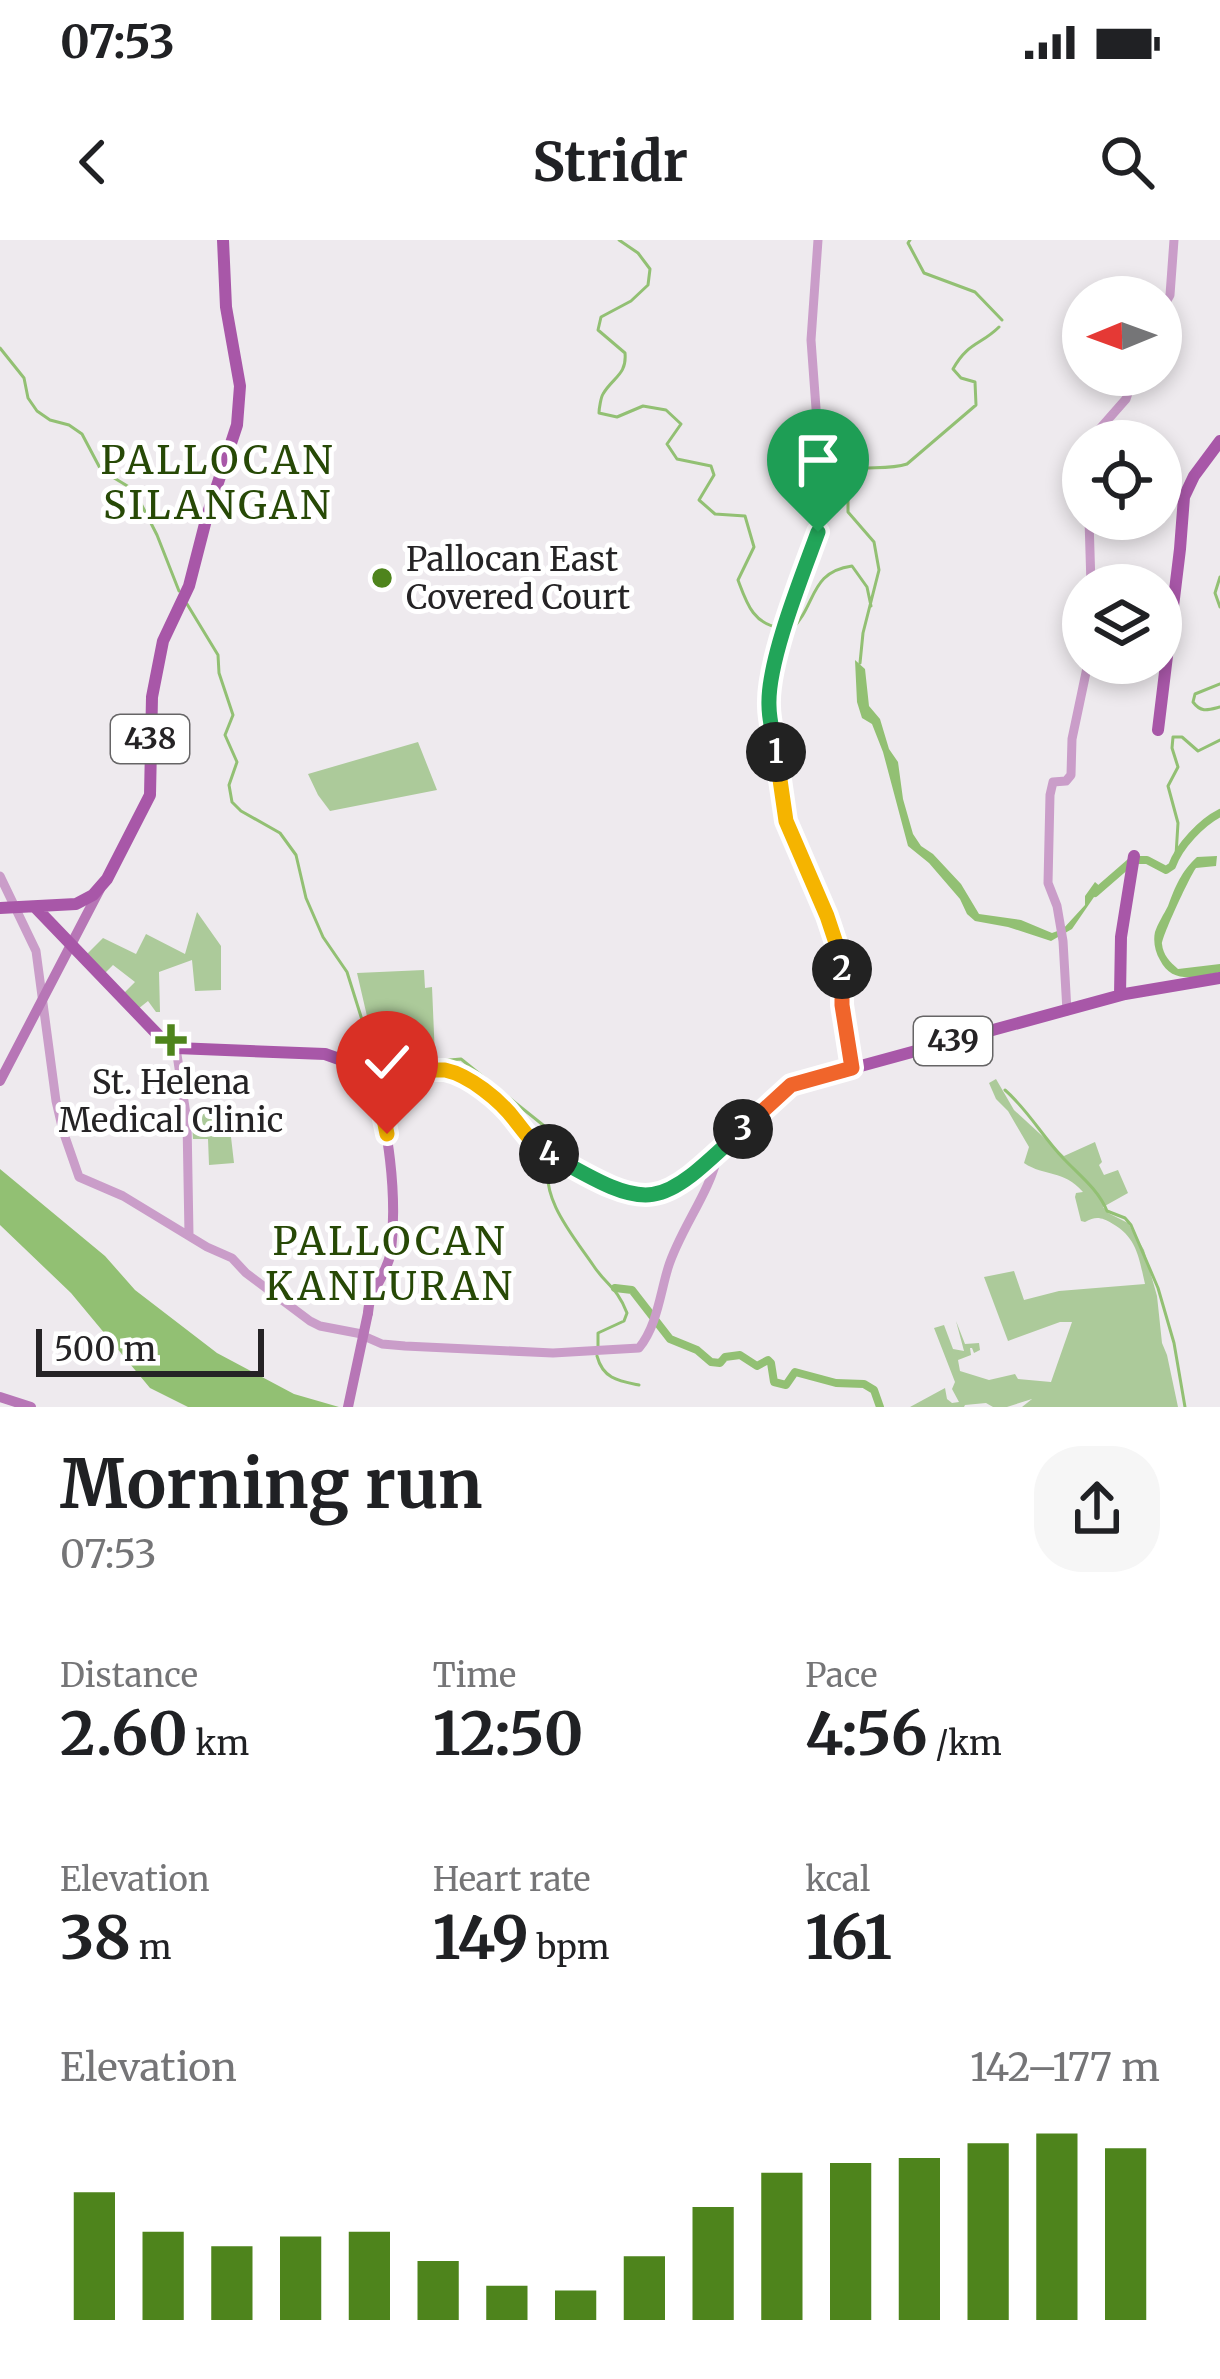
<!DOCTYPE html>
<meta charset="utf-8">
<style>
:root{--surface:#fff;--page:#f6f6f6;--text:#202124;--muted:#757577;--accent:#4e841c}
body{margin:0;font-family:Merriweather,serif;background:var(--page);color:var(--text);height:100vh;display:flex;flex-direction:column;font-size:45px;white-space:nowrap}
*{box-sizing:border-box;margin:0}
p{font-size:39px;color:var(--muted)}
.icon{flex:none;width:66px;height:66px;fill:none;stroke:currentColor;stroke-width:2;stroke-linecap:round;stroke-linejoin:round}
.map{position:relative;height:1167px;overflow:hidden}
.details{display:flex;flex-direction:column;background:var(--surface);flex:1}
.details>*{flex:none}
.needle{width:78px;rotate:269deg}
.tools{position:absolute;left:1062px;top:36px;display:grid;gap:24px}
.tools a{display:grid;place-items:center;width:120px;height:120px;border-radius:50%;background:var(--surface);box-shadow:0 6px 18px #0003;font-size:60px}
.scale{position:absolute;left:36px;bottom:30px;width:228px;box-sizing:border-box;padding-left:12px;border:6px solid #252325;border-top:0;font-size:33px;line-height:42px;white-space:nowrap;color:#252325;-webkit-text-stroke:9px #fff;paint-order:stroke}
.pin{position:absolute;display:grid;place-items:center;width:102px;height:102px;color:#fff;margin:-123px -51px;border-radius:50% 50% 50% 0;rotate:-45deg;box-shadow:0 0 12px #0007}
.pin .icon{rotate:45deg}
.km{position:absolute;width:60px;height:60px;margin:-30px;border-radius:50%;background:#222;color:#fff;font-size:33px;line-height:60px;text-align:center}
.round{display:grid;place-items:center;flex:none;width:126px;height:126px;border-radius:48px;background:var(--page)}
.summary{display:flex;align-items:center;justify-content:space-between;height:204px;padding:0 60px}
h1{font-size:66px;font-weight:700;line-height:90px}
.metrics{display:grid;grid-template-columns:repeat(3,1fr);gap:18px;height:204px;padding:12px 60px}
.metrics div{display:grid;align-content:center}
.metrics b{font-size:60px;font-weight:700}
.metrics small{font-size:33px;font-weight:400}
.metrics p{font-size:33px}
.chart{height:336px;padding:24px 60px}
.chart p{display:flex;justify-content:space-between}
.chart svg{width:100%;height:216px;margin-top:12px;stroke:var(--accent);stroke-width:6}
.status{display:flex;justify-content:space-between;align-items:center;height:84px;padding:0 60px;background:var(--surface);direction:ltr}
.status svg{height:33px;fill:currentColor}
header{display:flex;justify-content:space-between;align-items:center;height:156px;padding:0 60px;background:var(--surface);font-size:54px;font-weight:700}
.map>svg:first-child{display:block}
.green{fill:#acca9a}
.water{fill:#92c073}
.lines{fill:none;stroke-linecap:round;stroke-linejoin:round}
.stream{stroke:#92c073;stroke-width:3}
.river{stroke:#92c073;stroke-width:8}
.tertiary{stroke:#ca9dc9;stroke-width:9}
.secondary{stroke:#b776b6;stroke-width:10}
.primary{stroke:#a857a8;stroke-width:12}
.secondary-bridge{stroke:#b776b6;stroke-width:10}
.split-1-casing{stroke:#fff;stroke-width:24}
.split-2-casing{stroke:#fff;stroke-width:24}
.split-3-casing{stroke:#fff;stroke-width:24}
.split-4-casing{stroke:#fff;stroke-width:24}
.split-5-casing{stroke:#fff;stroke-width:24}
.split-1{stroke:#22a559;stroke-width:15}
.split-2{stroke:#f5b400;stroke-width:15}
.split-3{stroke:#f0652b;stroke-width:15}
.split-4{stroke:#22a559;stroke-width:15}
.split-5{stroke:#f5b400;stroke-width:15}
.poi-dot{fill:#4e841c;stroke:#fff;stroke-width:4.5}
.labels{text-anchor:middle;stroke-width:10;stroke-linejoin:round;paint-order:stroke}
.shield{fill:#fff;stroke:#666566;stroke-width:3}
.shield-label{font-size:30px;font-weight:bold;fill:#252325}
.poi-label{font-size:33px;fill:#252325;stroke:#fff;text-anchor:start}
.quarter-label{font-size:39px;letter-spacing:3px;fill:#274906;stroke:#fff}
</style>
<div class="status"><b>07:53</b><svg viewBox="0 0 49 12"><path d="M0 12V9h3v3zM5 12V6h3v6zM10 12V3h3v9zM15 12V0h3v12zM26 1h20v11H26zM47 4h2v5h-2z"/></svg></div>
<header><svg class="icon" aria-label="back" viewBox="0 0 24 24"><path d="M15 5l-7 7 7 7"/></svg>Stridr<svg class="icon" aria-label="search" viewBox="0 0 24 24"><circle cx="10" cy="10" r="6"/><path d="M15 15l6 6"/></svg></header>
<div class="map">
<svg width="1220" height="1167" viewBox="0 0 1220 1167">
<rect width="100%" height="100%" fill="#eeeaee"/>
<path class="green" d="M 418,502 L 437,550 L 330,571 L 318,555 L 308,534 Z
M 197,672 L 221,706 L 221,750 L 195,751 L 192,720 L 159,732 L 160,772 L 156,772 L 148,761 L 138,769 L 123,754 L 135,742 L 113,725 L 103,735 L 85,716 L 103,698 L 136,714 L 146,694 L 185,714 Z
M 424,730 L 425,748 L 432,747 L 435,817 L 383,822 L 376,815 L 357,733 Z
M 996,839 L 1014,870 L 1064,916 L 1095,902 L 1102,922 L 1099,925 L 1104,935 L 1118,930 L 1128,953 L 1103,967 L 1108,973 L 1128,983 L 1144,1010 L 1157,1056 L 1162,1103 L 1167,1115 L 1178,1167 L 1022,1167 L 1032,1159 L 1007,1167 L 993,1167 L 986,1163 L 965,1165 L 964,1167 L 910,1167 L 945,1148 L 947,1159 L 952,1163 L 959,1162 L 952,1149 L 955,1142 L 934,1088 L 944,1085 L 953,1109 L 964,1111 L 956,1081 L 965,1104 L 979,1103 L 980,1110 L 974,1113 L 972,1108 L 970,1108 L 971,1115 L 958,1120 L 960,1131 L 989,1140 L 1015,1134 L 1018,1139 L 1051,1142 L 1072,1082 L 1060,1082 L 1008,1101 L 984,1037 L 1014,1031 L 1024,1060 L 1059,1051 L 1145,1044 C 1139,1018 1137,998 1113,984 C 1101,977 1096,976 1085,982 L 1081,981 L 1075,957 L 1076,953 L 1083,952 C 1063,929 1045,937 1024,923 L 1029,907 L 1008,871 L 996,859 L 989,843 Z
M 233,871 L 234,896 L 231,897 L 234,923 L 209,925 L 208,899 L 193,899 L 191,873 Z"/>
<path class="water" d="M 855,420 L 865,429 L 869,466 L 880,479 L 889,509 L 898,522 L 903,559 L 913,594 L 921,606 L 933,614 L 961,644 L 979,674 L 1021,680 L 1052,693 L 1063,689 L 1085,665 L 1085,656 L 1095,642 L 1103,649 L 1094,657 L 1072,689 L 1051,701 L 1008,687 L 975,681 L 967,674 L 960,659 L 929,623 L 908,606 L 883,512 L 872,484 L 862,478 L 857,462 Z
M 1217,616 L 1216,626 L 1196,628 C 1191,634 1162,696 1162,704 C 1163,715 1170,722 1178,729 L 1220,724 L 1220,732 C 1198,737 1172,745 1160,720 C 1155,712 1153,701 1155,692 C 1158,683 1164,674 1168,666 C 1176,645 1181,632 1197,617 Z
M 0,929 L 105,1016 L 135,1050 L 217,1113 L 294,1154 L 339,1167 L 188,1167 L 150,1148 L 71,1053 L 0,985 Z"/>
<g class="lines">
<path class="stream" d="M 619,0 L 638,13 L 650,29 L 648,45 L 631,61 L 601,77 L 598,90 L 625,113 C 627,135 613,137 603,154 C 601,157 599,169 599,173 L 617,177 L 643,166 L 666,170 L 681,184 L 667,204 L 677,219 L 711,226 L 714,235 L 699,260 L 715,274 L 745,276 L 754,307 L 738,340 C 747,364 753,384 781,388
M 910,0 L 908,3 L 924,33 L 975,52 L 1002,80
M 0,108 L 24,138 L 28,158 L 37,171 L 50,180 L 69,185 L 82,194 L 101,230 L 134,250 L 157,295 L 179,351
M 1220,337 L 1215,353 L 1220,367
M 187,364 L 218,415 L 219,433 L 233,475 L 225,495 L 237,522 L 229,545 L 232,562 L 241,571 L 280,593 L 296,615 L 306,658 L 323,697 L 347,732 L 374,818 L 383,824
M 791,390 C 817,365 809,332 852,326 L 867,347 L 871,366
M 860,423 L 863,393 L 879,330 L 874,302 L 848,272 L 848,247 L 852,229 C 870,226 890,230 907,224 L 976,165 L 975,142 L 961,138 L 953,129 C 968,102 981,105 999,87
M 1220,444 L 1195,454 L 1193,462 C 1201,473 1208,470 1220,467
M 1176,615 L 1178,583 L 1168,546 L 1178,527 L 1172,508 L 1173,497 L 1182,497 L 1198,511 L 1220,500
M 392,825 L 461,819 L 553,893 L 556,902 L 553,910
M 1005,850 C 1028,870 1042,896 1063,918 C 1079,935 1098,949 1107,971 L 1125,978 L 1131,985 L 1158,1048 L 1174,1103 L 1185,1167
M 550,920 C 538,956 574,997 593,1025 C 606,1045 617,1047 627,1073 L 624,1081 L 598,1093 L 598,1107
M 597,1116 C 603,1139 619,1141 639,1145"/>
<path class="river" d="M 1095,653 L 1133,620 L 1147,620 L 1166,630 L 1172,626 C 1179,606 1202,582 1220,573
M 615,1048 L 632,1050 L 670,1099 L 697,1110 L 711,1122 L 720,1123 L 725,1117 L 740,1115 L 757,1126 L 768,1120 L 771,1123 L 774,1142 L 786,1145 L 795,1132 L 836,1143 L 864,1144 L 874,1150 L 880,1167"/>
<path class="tertiary" d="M 818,0 L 811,100 L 817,182 L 818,258 L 822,277 L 777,414 L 769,465 L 786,581 L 827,676 L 842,721 L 842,765 L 852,828
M 1161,71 L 1170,55 L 1174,0
M 1095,201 L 1097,192 L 1126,159 L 1134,135
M 1089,279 L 1091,345
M 0,636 L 36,711 L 56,861 L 63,891 L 79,937 L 123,956 L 207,1007 L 232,1018 L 246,1033 L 310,1081 L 320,1086 L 362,1094
M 1067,771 L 1063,701 L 1057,666 L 1048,643 L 1050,555 L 1053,542 L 1066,541 L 1071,535 L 1072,499 L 1088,423
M 176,808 L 187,881 L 189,995
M 366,1097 L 382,1104 L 405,1106 L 553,1113 L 639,1108 C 657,1086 660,1054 668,1028 C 680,989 710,953 718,914"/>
<path class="secondary" d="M 0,841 L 100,649
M 368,1073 C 369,1050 388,1034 391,1011 C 398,949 387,890 374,830
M 0,1157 L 31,1167"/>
<path class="primary" d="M 1158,490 L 1180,309 L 1184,257 L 1194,236 L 1220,201
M 0,668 L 76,664 L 93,655 L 107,639 L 150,555 L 152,457 L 163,401 L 189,346 L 207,276 L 237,185 L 240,146 L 226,67 L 223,0
M 36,668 L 159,796 L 176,808 L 325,814 L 370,830 L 450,831 L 498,862 L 538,908 L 622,952 L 648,957 L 670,951 L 690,938 L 791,845 L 1125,754 L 1220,738
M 1120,755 L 1121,697 L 1134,616"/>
<path class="secondary-bridge" d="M 348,1167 L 368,1073"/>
</g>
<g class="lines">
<defs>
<path id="split-1" d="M 776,512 C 774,497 769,481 769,466 C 767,422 802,336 818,292"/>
<path id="split-2" d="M 776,512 L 786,581 L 827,676 L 842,721 L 842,729"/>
<path id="split-3" d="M 743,889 L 791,845 L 852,828 L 842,765 L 842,729"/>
<path id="split-4" d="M 549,914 C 653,974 657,970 743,889"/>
<path id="split-5" d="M 387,894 L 374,830 L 445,830 C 469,835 500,860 515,880 C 526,894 533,905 549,914"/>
</defs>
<use href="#split-1" class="split-1-casing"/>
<use href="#split-2" class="split-2-casing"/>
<use href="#split-3" class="split-3-casing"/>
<use href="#split-4" class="split-4-casing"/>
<use href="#split-5" class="split-5-casing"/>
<use href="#split-1" class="split-1"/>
<use href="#split-2" class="split-2"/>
<use href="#split-3" class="split-3"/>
<use href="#split-4" class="split-4"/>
<use href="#split-5" class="split-5"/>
</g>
<g class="poi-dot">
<circle cx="382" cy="338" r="12"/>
<path d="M165 782h12v12h12v12h-12v12h-12v-12h-12v-12h12z"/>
</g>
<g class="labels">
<g class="shield">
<rect x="111" y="475" width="78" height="48" rx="9"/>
<rect x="914" y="777" width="78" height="48" rx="9"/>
</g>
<g class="shield-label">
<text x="150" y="509">438</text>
<text x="953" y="811">439</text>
</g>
<g class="poi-label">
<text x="406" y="331">Pallocan East<tspan x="406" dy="38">Covered Court</tspan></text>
<text x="171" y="854" text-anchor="middle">St. Helena<tspan x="171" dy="38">Medical Clinic</tspan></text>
</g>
<g class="quarter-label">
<text x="218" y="234">PALLOCAN<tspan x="218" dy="45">SILANGAN</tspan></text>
<text x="390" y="1015">PALLOCAN<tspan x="390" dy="45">KANLURAN</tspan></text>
</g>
</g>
</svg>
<div class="tools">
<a><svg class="needle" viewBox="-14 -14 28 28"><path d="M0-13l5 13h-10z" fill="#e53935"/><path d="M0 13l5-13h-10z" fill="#757577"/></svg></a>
<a><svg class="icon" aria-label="locate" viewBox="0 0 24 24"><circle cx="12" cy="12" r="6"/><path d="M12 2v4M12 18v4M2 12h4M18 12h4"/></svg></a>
<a><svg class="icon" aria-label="layers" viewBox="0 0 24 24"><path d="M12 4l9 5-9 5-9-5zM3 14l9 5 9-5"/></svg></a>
</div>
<div class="scale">500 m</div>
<div class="pin" style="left:818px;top:292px;background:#1e9e55"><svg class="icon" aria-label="arrive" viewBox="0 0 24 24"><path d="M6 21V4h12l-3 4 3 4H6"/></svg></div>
<div class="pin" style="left:387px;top:894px;background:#d93025"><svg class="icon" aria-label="check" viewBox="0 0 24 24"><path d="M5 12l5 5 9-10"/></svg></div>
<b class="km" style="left:776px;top:512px">1</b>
<b class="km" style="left:842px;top:729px">2</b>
<b class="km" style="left:743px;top:889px">3</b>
<b class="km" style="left:549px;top:914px">4</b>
</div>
<section class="details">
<div class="summary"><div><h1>Morning run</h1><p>07:53</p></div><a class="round"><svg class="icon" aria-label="share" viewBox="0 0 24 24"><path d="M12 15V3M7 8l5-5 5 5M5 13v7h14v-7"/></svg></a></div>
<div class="metrics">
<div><p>Distance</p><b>2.60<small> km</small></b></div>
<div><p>Time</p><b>12:50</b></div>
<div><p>Pace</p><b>4:56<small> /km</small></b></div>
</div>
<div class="metrics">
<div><p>Elevation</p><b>38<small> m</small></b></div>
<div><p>Heart rate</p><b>149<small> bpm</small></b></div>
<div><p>kcal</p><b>161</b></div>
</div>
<div class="chart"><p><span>Elevation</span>142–177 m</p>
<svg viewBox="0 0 160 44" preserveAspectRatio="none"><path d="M5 44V18M15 44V26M25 44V29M35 44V27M45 44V26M55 44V32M65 44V37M75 44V38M85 44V31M95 44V21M105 44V14M115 44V12M125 44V11M135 44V8M145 44V6M155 44V9"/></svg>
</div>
</section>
